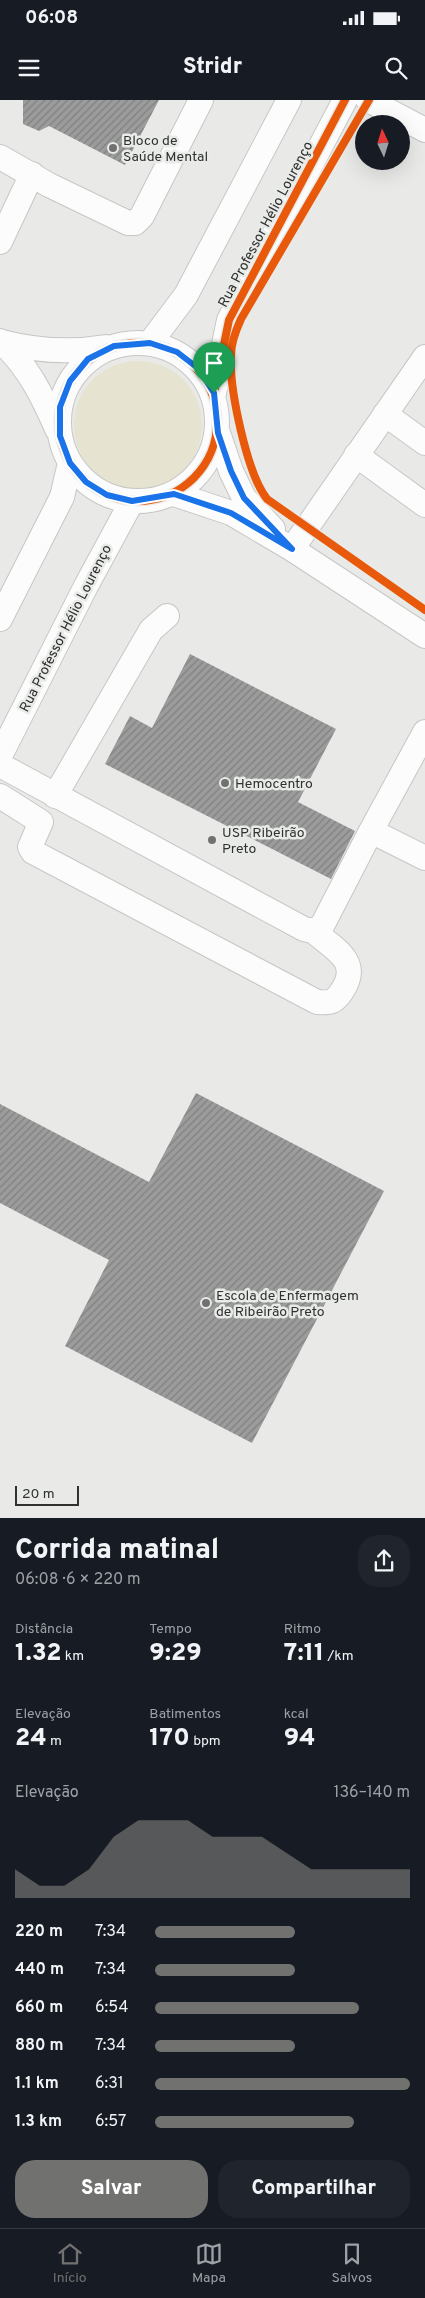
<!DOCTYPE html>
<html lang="pt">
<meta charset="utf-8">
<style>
:root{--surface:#171b24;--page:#20242c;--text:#f1f3f6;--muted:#9ea1a6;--line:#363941;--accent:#717270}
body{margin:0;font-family:Overpass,sans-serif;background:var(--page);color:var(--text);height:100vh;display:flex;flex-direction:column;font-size:19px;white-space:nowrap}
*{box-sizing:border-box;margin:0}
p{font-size:16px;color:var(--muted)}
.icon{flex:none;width:28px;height:28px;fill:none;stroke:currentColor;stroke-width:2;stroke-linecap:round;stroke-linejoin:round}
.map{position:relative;height:1418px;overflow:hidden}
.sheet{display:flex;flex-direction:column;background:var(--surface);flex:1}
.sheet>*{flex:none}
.needle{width:32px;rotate:356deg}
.fabs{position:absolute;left:355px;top:15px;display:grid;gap:10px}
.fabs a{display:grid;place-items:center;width:55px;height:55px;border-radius:50%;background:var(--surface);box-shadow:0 5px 20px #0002;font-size:25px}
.scale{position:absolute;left:15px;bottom:12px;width:64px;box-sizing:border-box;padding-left:5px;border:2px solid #303130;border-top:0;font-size:14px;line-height:18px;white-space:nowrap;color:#303130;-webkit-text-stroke:4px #e8ebe7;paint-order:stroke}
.pin{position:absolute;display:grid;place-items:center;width:42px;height:42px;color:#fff;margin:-51px -21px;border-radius:50% 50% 50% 0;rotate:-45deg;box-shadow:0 0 5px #0007}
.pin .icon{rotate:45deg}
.round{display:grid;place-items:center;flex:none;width:52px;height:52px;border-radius:20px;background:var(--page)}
.head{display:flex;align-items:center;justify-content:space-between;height:85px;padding:0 15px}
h1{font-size:28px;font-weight:800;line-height:38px}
.stats{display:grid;grid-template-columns:repeat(3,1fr);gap:8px;height:85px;padding:5px 15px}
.stats div{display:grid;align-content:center}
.stats b{font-size:25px;font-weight:800}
.stats small{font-size:14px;font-weight:400}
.stats p{font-size:14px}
.chart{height:140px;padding:10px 15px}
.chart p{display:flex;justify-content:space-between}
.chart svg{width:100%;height:90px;margin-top:5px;fill:var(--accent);opacity:.7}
.action{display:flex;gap:10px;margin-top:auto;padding:10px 15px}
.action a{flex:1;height:58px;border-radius:20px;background:var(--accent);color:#fff;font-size:20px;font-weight:800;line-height:58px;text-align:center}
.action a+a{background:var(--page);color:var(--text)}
ul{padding:0 15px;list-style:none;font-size:16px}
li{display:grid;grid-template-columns:80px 60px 1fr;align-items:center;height:38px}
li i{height:12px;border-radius:6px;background:var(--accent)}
.status{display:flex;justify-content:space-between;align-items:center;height:35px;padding:0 25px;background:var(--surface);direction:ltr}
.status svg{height:14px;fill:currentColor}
header{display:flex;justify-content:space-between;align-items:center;height:65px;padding:0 15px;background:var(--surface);font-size:22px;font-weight:800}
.tab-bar{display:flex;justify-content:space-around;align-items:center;height:70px;border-top:1px solid var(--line);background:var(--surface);font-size:14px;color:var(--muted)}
.tab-bar a{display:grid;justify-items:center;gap:2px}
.tab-bar .selected{color:var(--accent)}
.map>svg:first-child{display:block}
.grass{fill:#e6e3d0}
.building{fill:url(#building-hatch)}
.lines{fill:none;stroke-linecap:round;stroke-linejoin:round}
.minor-casing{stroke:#c6c7c5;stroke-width:26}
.minor{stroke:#fcfcfc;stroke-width:24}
.cycleway-casing{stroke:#e8ebe7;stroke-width:11}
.cycleway{stroke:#e8590c;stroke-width:8}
.route-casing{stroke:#fff;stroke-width:10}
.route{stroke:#1a73e8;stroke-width:6}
.poi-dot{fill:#717270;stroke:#e8ebe7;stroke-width:2}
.labels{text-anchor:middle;stroke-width:5;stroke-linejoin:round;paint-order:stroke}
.poi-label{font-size:14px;fill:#303130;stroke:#e8ebe7;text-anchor:start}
.street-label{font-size:14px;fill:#303130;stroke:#e8ebe7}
</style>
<div class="status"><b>06:08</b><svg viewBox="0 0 49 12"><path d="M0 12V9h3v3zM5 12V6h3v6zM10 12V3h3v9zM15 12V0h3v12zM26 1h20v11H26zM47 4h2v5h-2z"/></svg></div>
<header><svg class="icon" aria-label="menu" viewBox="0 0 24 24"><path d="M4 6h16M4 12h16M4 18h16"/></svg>Stridr<svg class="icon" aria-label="search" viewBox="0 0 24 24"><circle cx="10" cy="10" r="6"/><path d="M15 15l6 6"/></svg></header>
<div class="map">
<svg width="425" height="1418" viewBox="0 0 425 1418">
<defs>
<pattern id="building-hatch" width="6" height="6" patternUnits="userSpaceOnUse" patternTransform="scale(1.25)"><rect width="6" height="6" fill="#9b9c9b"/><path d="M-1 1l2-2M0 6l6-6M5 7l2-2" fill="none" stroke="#7f807f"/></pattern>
</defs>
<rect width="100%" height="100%" fill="#e9eae8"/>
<path class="grass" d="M74 325a64 64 0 1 1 128 0a64 64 0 1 1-128 0Z"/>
<path class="building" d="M 23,0 L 159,0 L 125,65 L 49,26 L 39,31 L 23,24 Z
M 190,554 L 336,629 L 298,702 L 355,731 L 331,779 L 105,664 L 130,616 L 152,628 Z
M 196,993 L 384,1091 L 252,1343 L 65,1246 L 109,1160 L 0,1103 L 0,1004 L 149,1082 Z"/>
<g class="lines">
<defs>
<path id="minor" d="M 368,0 L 425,30
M 0,57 L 49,85 L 128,123 L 135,123 L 142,116 L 201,0
M 0,142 L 32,74
M 0,241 C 27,264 43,297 57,329
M 2,242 C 37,251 70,253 106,247
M59 322a79 79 0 1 1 158 0a79 79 0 1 1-158 0Z
M 150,243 L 186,195 L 289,0
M 214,293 L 229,220 L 345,0
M 385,314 L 425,343
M 218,333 L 231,371 L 244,398 L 273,429
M 356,355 L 425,405
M 174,394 L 231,413 L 292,449 L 425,536
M 292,449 L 425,257
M 0,519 L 62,397 L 70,363
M 0,656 L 86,486 L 132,401
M 0,665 L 304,829 L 313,831 L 322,826 L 371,731 L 425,632
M 0,696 L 41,722 L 30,747 L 33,752 L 317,902 C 330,903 334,903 342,891 C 362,861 334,849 313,831
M 55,696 L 151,530 L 167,516
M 371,731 L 425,758"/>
</defs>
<use href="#minor" class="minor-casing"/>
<use href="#minor" class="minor"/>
<defs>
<path id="cycleway" d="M 369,0 L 241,219 C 236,230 231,242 231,255 C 229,288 247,374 267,399 L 425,510
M59 322a79 79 0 1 1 158 0a79 79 0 1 1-158 0Z
M 214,293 L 229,220 L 345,0"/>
</defs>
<use href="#cycleway" class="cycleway-casing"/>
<use href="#cycleway" class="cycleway"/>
</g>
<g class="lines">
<defs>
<path id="route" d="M 150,243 L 177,252 L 199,269 L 214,293 L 218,333 L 231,371 L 244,398 L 292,449 L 231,413 L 174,394 L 132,401 L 107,395 L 86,382 L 70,363 L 60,336 L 60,307 L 70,281 L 88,259 L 114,246 Z"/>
</defs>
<use href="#route" class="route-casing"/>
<use href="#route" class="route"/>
</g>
<g class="poi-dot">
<circle cx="113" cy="48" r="5"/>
<circle cx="225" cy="683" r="5"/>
<circle cx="212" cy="740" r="5"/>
<circle cx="206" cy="1203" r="5"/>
</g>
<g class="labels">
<g class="poi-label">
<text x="123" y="45">Bloco de<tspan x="123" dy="16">Saúde Mental</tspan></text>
<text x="235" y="688">Hemocentro</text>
<text x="222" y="737">USP Ribeirão<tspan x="222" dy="16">Preto</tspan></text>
<text x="216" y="1200">Escola de Enfermagem<tspan x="216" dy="16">de Ribeirão Preto</tspan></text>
</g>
<g class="street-label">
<text transform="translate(265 124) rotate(-62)" y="5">Rua Professor Hélio Lourenço</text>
<text transform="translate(65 528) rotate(-63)" y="5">Rua Professor Hélio Lourenço</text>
</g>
</g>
</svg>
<div class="fabs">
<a><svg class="needle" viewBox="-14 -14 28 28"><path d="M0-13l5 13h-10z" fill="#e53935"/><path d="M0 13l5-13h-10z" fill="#9ea1a6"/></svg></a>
</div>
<div class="scale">20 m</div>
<div class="pin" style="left:214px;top:293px;background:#1e9e55"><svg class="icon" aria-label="arrive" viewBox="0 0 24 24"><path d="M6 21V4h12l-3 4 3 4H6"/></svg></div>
</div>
<section class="sheet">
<div class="head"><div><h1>Corrida matinal</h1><p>06:08 · 6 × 220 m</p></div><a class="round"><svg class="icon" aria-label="share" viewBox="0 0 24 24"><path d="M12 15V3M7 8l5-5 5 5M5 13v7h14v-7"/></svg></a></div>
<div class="stats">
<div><p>Distância</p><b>1.32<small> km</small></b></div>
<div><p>Tempo</p><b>9:29</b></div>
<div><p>Ritmo</p><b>7:11<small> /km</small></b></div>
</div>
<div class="stats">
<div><p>Elevação</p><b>24<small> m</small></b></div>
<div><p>Batimentos</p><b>170<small> bpm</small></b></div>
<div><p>kcal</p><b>94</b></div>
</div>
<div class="chart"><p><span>Elevação</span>136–140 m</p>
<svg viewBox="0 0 160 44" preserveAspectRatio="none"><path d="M0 44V30L10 38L20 38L30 30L40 14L50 6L60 6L70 6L80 14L90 14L100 14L110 22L120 30L130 30L140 30L150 30L160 30V44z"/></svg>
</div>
<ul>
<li><b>220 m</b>7:34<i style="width:55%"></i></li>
<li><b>440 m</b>7:34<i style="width:55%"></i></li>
<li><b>660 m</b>6:54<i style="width:80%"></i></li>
<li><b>880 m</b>7:34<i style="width:55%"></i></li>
<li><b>1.1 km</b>6:31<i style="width:100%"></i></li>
<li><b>1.3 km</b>6:57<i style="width:78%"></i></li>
</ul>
<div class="action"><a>Salvar</a><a>Compartilhar</a></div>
</section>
<nav class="tab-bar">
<a class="selected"><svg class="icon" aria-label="home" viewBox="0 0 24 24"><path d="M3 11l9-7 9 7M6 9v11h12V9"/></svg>Início</a>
<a><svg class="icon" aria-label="map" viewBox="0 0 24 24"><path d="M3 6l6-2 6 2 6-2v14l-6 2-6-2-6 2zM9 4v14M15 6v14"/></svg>Mapa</a>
<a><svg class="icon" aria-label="saved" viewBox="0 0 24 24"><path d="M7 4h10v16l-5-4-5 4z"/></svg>Salvos</a>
</nav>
